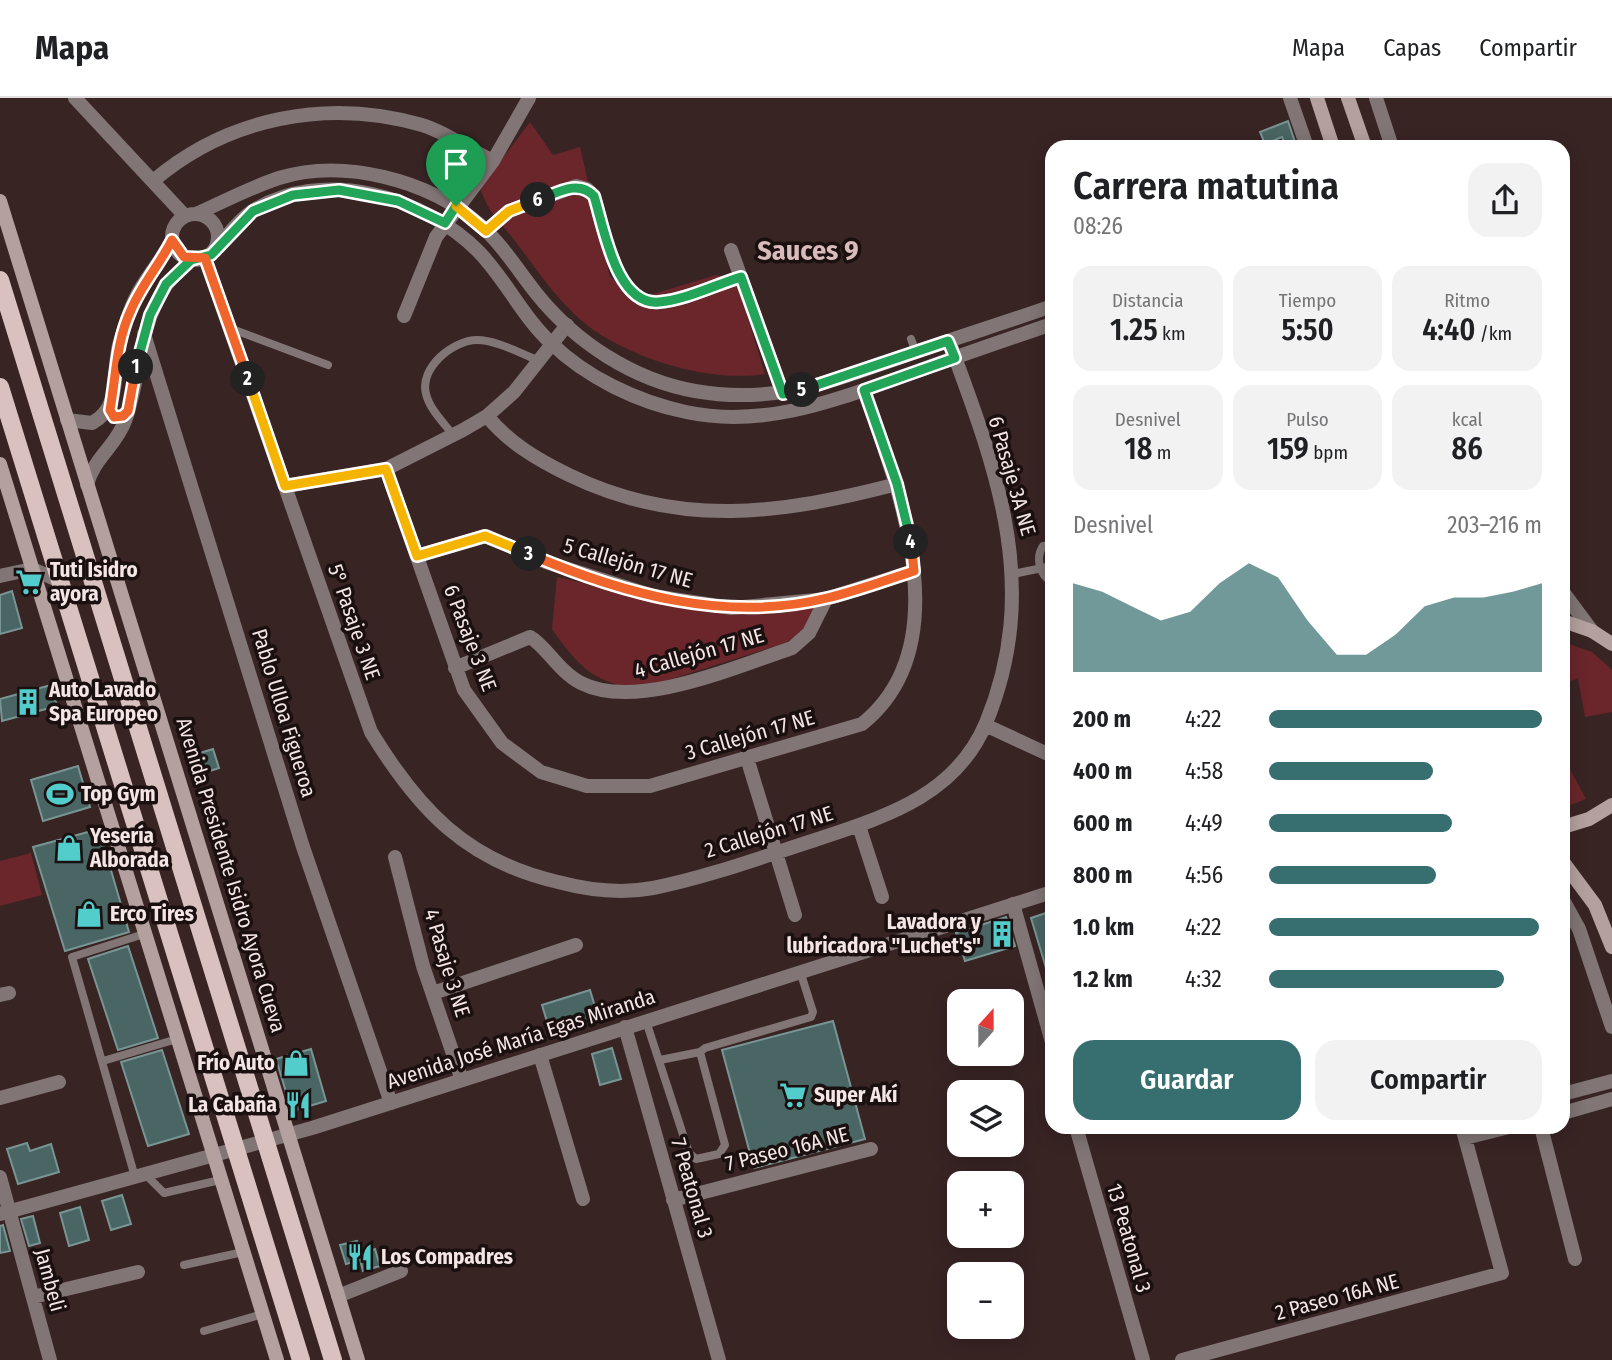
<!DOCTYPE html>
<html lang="es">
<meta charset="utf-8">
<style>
:root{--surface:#fff;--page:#f2f2f2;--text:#202124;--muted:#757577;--line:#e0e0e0;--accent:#376e6f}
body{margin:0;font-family:"Fira Sans Condensed",sans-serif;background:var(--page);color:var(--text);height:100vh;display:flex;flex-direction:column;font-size:26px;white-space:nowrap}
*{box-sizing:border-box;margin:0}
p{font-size:23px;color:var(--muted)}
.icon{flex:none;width:38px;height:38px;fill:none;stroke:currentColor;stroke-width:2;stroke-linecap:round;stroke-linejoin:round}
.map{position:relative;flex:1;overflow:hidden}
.drawer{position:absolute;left:1045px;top:42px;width:525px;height:994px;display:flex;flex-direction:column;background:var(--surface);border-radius:21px;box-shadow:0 4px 18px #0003}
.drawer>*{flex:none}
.needle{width:46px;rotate:21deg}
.controls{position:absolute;left:947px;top:891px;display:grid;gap:14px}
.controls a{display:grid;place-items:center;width:77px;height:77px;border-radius:14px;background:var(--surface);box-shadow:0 4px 18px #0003;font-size:35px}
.pin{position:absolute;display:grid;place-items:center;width:60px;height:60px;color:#fff;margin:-72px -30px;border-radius:50% 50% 50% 0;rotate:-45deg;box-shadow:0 0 7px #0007}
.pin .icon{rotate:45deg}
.km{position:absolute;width:35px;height:35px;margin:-18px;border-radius:50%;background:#222;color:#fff;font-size:19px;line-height:35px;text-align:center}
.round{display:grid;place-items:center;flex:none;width:74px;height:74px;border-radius:21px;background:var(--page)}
.head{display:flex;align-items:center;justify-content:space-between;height:119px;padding:0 28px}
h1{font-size:38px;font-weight:600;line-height:52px}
.stats{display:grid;grid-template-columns:repeat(3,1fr);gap:10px;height:119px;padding:7px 28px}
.stats div{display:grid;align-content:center;border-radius:18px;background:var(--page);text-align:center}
.stats b{font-size:30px;font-weight:600}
.stats small{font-size:19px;font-weight:400}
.stats p{font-size:19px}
.chart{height:196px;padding:14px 28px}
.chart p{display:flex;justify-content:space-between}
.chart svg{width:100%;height:126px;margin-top:7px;fill:var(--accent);opacity:.7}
.button{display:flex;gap:14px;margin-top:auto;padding:14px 28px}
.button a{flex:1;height:80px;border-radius:21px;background:var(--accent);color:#fff;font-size:28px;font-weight:600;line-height:80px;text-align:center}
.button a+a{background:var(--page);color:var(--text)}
ul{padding:0 28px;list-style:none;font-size:23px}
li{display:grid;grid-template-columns:112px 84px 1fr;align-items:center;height:52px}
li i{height:18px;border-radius:9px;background:var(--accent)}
header{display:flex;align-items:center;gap:42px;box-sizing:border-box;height:98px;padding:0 35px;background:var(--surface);border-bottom:2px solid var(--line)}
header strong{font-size:33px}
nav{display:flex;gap:38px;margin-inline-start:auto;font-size:24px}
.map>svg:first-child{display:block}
.green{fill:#6a262a}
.building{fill:#496564;stroke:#789594;stroke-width:2}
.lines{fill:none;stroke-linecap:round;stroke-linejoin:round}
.service{stroke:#817575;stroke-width:8}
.minor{stroke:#817575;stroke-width:14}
.tertiary{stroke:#817575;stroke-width:14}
.secondary{stroke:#b3a09f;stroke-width:14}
.primary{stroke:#d9c1c0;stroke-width:18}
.split-1-casing{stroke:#fff;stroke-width:14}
.split-2-casing{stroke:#fff;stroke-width:14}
.split-3-casing{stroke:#fff;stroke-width:14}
.split-4-casing{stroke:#fff;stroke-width:14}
.split-5-casing{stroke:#fff;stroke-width:14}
.split-6-casing{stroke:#fff;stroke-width:14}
.split-7-casing{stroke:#fff;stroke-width:14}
.split-1{stroke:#22a559;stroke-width:9}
.split-2{stroke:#f0652b;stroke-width:9}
.split-3{stroke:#f5b400;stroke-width:9}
.split-4{stroke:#f0652b;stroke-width:9}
.split-5{stroke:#22a559;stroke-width:9}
.split-6{stroke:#22a559;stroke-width:9}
.split-7{stroke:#f5b400;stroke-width:9}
.labels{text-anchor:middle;stroke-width:7;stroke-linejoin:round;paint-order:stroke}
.street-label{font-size:21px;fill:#f5e6e5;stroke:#1a1010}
.poi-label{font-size:21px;font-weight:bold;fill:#f5e6e5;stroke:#1a1010;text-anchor:start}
.district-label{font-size:28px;font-weight:bold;fill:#d8bbba;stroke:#1a1010}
</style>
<header>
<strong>Mapa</strong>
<nav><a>Mapa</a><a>Capas</a><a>Compartir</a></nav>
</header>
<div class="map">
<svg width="1612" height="1262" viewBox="0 0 1612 1262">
<rect width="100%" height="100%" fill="#392424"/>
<path class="green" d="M 530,24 L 553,57 L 580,49 L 610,179 L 639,196 L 653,196 L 716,177 L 736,182 L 765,276 C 712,284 647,265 601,237 C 567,216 542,179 518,147 C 502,125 489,117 480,90 Z
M 557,479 L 663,503 L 817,503 L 807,532 L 785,545 L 640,591 C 594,586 577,567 552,531 Z
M 1569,546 L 1592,554 L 1612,572 L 1612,614 L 1585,619 L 1578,580 L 1563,587 L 1563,559 Z
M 1564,660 L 1586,701 L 1563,710 L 1563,661 Z
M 31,755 L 42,797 L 0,808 L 0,763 Z"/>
<path class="building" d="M 1288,23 L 1296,47 L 1286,49 L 1282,39 L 1265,46 L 1260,34 Z
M 12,493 L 22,530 L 0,536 L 0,497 Z
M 51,587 L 57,608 L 2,623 L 0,601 Z
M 213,651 L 219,670 L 194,678 L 187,659 Z
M 78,668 L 90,709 L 43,723 L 31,682 Z
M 99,731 L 129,834 L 65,853 L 33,749 Z
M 1052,813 L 1052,879 L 1049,880 L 1031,820 Z
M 1006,819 L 1015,848 L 965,863 L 956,835 Z
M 128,848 L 158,940 L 118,952 L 88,861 Z
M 590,892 L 599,922 L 551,937 L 542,907 Z
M 833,923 L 865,1041 L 754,1070 L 722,952 Z
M 612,950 L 621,981 L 600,987 L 592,956 Z
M 311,951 L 326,1003 L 296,1012 L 290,993 L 286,994 L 276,961 Z
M 162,952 L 189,1036 L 148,1048 L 121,964 Z
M 27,1045 L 30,1053 L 51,1046 L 59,1074 L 18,1086 L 7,1051 Z
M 122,1097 L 131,1126 L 111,1132 L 102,1103 Z
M 80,1109 L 89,1142 L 69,1148 L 60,1115 Z
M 33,1118 L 40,1145 L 29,1148 L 21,1121 Z
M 3,1127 L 10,1153 L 0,1155 L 0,1128 Z
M 357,1143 L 361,1156 L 375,1151 L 380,1168 L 363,1173 L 360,1162 L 346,1166 L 340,1147 Z"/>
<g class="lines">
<path class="service" d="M 232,231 L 328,267
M 911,241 L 916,254
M 453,337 C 444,325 430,312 426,296 C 419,270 453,242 477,242 C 497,242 521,256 540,263
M 1052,447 L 1043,448 C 1035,460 1040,478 1052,484
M 1013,476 L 1052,468
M 646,923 L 689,1055 L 696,1061 L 719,1056 L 725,1047 L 700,954 L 705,950 L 811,919 L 813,914 L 800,873
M 660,962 L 700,954
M 103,963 L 177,941
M 145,1076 L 164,1095 L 220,1082
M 135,1079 L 72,859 L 144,836
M 184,1167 L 243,1154
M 204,1233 L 263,1216"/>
<path class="minor" d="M 75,0 L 185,118
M 1290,0 L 1307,49
M 1376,0 L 1392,49
M 153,83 C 228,19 328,0 422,27 C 448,35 469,52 493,63
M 486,133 L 509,113 L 576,88 L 587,91 L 594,98 C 604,130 616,208 659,204 C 685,202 715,187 741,179
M 731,152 L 783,296
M 205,160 L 371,634 C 418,711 466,763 558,784 C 588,792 621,796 653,790 C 708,779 762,759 815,742 C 883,719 955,699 986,625 C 1042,489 997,373 949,243
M 404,218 L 436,139 L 493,63 L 529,0
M 144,236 L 303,749 L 391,1005
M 487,318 C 509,345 538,362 569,377 C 680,431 782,416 897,386
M 386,371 L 464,592 L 502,645 L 541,674 L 587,688 L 650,688 L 862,626 C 961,547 898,389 864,292
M 285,388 L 386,371 L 463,332 L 487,318 L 514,294 L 567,227
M 417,458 L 486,438 L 546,464 L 653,498 L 732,510 L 826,501 L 914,473
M 1563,494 L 1592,533
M 455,570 L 530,539 C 545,547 559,574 581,585 C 636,613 735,569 792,550 L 809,535 L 826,501
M 985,627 L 1052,658
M 747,660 L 795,817
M 859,728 L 882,799
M 395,759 L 423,868 L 462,982
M 1013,806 L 1052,944
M 433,895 L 576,847
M 0,897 L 9,895
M 625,929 L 719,1262
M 540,957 L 583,1101
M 1563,996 L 1612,983
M 0,1000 L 59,984
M 1563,1015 L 1612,1001
M 1076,1029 L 1143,1262
M 1541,1029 L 1575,1161
M 1465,1040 L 1509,1029
M 0,1079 L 50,1262
M 673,1102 L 871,1051
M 338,1198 L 401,1173
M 33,1199 L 138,1174
M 1182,1262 L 1502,1175 L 1462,1029"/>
<path class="tertiary" d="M172 139a23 23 0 1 1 46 0a23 23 0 1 1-46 0Z
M 196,116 C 223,104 251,89 279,80 C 344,60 428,82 479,126 C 502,146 517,171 536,195 C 575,244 633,282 695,293 C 780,308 838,280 916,254 C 961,238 1007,224 1052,208
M 218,148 C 229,136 238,123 251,114 C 322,68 424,98 479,154 C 506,182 522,218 551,245 C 587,280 638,304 686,314 C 766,331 838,301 912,275 C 958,258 1005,242 1052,226
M 67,322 L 92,325 C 122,309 112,275 119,247 C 125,227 131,205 143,187 C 153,171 164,158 172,142
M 87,387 C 93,361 116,348 125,323 C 141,278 138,230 165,189 C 172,178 182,172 191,162
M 0,478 L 32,471 L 60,483
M 1563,802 L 1579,831 L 1612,929
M 0,1116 L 312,1030 L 1052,794"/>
<path class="secondary" d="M 1317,0 L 1333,49
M 1348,0 L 1365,49
M 0,103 L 358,1262
M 0,366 L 277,1262
M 1563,523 L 1592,533 L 1612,546
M 1563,729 L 1589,721 L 1612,707
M 1563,764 L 1595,807 L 1612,849"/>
<path class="primary" d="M 0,182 L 333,1262
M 0,289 L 301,1262"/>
</g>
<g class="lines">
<defs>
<path id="split-1" d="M 136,269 L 150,217 L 166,186 L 191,162 L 211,157 L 253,113 L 293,97 L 339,92 L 398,103 L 445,125 L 456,108"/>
<path id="split-2" d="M 136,269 L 128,313 L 123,318 L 114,319 L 110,312 C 116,279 116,244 131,212 C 142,186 160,166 172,142 L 184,159 L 205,160 L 248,281"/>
<path id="split-3" d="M 248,281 L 285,388 L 386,371 L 417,458 L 485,438 L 529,456"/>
<path id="split-4" d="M 529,456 C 623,496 726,525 827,500 C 857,493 886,482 914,473 L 911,444"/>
<path id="split-5" d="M 802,292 L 948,243 L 955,260 L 864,292 L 897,386 L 911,444"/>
<path id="split-6" d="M 538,102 C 557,95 578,81 594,98 C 604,130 616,208 659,204 C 685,202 715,187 741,179 L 783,296 L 802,292"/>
<path id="split-7" d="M 456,108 L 486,133 L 509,113 L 538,102"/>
</defs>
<use href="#split-1" class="split-1-casing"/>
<use href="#split-2" class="split-2-casing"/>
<use href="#split-3" class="split-3-casing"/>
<use href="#split-4" class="split-4-casing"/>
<use href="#split-5" class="split-5-casing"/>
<use href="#split-6" class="split-6-casing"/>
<use href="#split-7" class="split-7-casing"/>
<use href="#split-1" class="split-1"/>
<use href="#split-2" class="split-2"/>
<use href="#split-3" class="split-3"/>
<use href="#split-4" class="split-4"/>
<use href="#split-5" class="split-5"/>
<use href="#split-6" class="split-6"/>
<use href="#split-7" class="split-7"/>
</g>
<defs>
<symbol id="supermarket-bare" viewBox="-9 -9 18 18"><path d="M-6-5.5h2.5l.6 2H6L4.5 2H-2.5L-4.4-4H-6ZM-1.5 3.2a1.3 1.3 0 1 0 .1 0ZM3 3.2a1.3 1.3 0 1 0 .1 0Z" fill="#53cdcb" stroke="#1a1010" stroke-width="2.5" paint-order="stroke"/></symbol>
<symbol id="building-bare" viewBox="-9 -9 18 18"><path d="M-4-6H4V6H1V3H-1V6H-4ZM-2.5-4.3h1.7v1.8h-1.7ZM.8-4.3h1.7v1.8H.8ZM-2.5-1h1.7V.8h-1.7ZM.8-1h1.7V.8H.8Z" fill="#53cdcb" stroke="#1a1010" stroke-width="2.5" paint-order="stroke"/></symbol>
<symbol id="stadium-bare" viewBox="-9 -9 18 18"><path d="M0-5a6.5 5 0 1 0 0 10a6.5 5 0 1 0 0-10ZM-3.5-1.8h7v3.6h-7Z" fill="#53cdcb" stroke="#1a1010" stroke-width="2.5" paint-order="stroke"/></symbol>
<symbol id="shop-bare" viewBox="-9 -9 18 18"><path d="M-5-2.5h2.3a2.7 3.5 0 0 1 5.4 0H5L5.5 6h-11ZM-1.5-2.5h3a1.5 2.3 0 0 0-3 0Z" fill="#53cdcb" stroke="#1a1010" stroke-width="2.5" paint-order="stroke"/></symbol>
<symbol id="restaurant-bare" viewBox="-9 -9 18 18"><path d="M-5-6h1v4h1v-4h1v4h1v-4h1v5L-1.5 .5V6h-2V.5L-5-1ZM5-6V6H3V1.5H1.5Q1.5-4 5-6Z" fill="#53cdcb" stroke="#1a1010" stroke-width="2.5" paint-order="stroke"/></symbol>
</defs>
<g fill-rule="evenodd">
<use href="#supermarket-bare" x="10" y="465" width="38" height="38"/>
<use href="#building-bare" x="9" y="585" width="38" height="38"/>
<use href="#stadium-bare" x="41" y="677" width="38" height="38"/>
<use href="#shop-bare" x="50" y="731" width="38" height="38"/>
<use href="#shop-bare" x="70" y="797" width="38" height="38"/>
<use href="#building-bare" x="983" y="817" width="38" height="38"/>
<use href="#shop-bare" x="277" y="946" width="38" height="38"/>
<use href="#supermarket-bare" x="774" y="978" width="38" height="38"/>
<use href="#restaurant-bare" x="279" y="988" width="38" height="38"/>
<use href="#restaurant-bare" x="341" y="1140" width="38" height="38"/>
</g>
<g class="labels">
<g class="street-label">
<text transform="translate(1012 378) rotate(74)" y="7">6 Pasaje 3A NE</text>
<text transform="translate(628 465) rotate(16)" y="7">5 Callejón 17 NE</text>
<text transform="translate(354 524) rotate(71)" y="7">5° Pasaje 3 NE</text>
<text transform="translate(470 540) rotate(69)" y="7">6 Pasaje 3 NE</text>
<text transform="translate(699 555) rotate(-16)" y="7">4 Callejón 17 NE</text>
<text transform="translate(284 615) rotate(73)" y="7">Pablo Ulloa Figueroa</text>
<text transform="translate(750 637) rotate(-16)" y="7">3 Callejón 17 NE</text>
<text transform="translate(769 734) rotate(-17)" y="7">2 Callejón 17 NE</text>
<text transform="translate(231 777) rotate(73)" y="7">Avenida Presidente Isidro Ayora Cueva</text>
<text transform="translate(447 865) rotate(73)" y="7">4 Pasaje 3 NE</text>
<text transform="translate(521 941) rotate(-18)" y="7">Avenida José María Egas Miranda</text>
<text transform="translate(787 1051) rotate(-14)" y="7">7 Paseo 16A NE</text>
<text transform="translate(692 1090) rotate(74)" y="7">7 Peatonal 3</text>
<text transform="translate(1129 1140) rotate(74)" y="7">13 Peatonal 3</text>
<text transform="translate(50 1182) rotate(75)" y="7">Jambeli</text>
<text transform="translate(1337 1199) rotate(-15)" y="7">2 Paseo 16A NE</text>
</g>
<g class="poi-label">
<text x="50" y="479">Tuti Isidro<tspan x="50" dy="24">ayora</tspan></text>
<text x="49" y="599">Auto Lavado<tspan x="49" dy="24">Spa Europeo</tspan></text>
<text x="81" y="703">Top Gym</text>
<text x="90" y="745">Yesería<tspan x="90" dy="24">Alborada</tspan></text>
<text x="110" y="823">Erco Tires</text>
<text x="981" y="831" text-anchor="end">Lavadora y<tspan x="981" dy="24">lubricadora "Luchet's"</tspan></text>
<text x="275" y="972" text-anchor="end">Frío Auto</text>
<text x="814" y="1004">Super Akí</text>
<text x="277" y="1014" text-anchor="end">La Cabaña</text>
<text x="381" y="1166">Los Compadres</text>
</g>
<g class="district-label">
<text x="808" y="162">Sauces 9</text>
</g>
</g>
</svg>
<div class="controls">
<a><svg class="needle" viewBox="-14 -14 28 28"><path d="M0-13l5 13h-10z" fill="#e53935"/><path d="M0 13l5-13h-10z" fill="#757577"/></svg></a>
<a><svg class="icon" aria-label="layers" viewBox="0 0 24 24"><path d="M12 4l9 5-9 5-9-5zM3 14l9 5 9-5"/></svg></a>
<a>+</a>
<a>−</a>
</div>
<div class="pin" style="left:456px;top:108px;background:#1e9e55"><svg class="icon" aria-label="arrive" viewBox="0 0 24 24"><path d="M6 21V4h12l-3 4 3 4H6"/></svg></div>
<b class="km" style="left:136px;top:269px">1</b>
<b class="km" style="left:248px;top:281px">2</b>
<b class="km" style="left:529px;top:456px">3</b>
<b class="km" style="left:911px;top:444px">4</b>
<b class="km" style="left:802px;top:292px">5</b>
<b class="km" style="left:538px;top:102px">6</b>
<section class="drawer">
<div class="head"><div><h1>Carrera matutina</h1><p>08:26</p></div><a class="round"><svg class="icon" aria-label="share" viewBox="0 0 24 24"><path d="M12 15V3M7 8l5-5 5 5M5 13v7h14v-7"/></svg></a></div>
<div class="stats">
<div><p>Distancia</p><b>1.25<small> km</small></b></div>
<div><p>Tiempo</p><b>5:50</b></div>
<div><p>Ritmo</p><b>4:40<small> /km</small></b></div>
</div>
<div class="stats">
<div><p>Desnivel</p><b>18<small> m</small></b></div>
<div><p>Pulso</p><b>159<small> bpm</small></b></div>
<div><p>kcal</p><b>86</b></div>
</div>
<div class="chart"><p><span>Desnivel</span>203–216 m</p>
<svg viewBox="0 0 160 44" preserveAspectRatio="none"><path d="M0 44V13L10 16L20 21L30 26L40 23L50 13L60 6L70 11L80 26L90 38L100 38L110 31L120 21L130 18L140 18L150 16L160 13V44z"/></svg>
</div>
<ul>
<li><b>200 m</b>4:22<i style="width:100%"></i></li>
<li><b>400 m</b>4:58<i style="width:60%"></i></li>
<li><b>600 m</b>4:49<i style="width:67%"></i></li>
<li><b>800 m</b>4:56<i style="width:61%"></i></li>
<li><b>1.0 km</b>4:22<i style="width:99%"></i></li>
<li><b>1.2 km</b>4:32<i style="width:86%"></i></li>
</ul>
<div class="button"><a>Guardar</a><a>Compartir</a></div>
</section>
</div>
